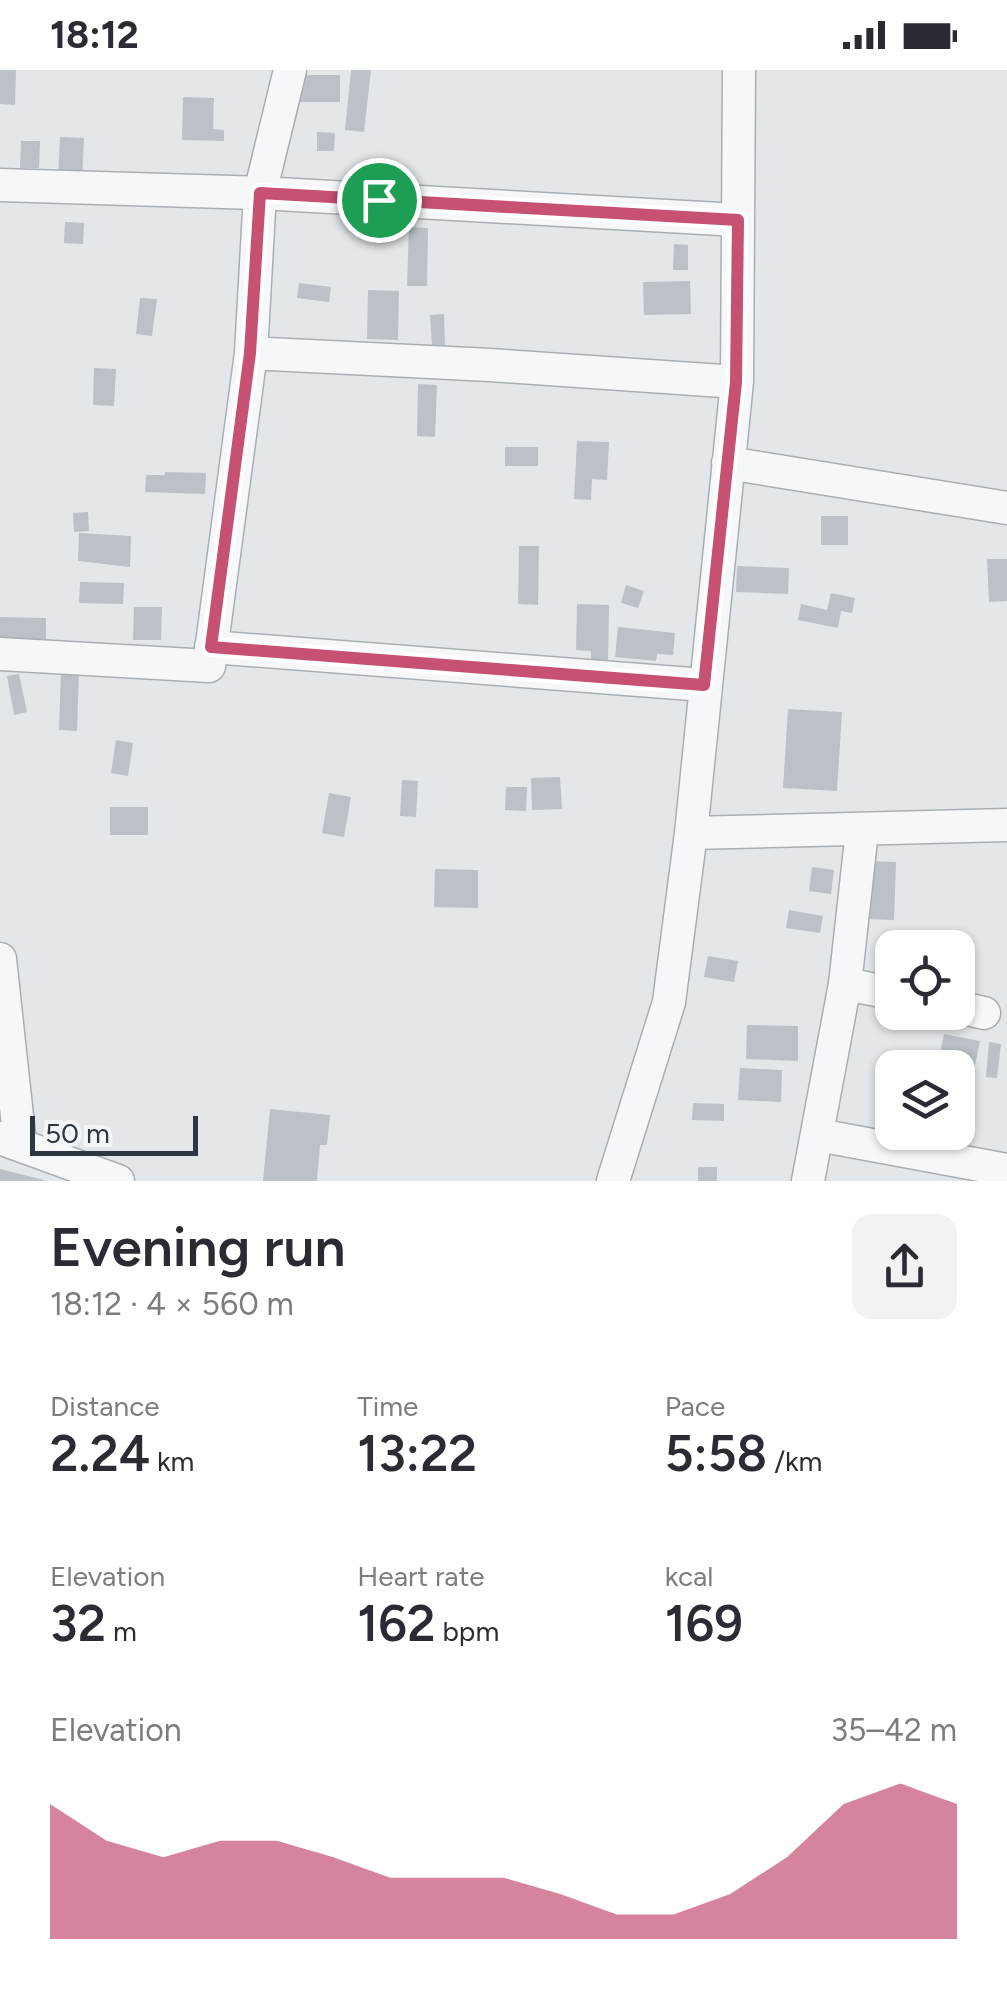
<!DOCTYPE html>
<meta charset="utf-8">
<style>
:root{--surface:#fff;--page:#f2f2f3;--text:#2b2b33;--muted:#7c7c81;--accent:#c65172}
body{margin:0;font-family:Figtree,sans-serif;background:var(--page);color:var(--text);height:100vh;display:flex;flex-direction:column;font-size:38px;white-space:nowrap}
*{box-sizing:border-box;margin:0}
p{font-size:32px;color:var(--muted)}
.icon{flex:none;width:55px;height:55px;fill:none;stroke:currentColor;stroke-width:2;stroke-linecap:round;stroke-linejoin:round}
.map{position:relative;height:1111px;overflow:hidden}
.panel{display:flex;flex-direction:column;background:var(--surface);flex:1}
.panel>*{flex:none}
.buttons{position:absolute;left:875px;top:860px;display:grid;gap:20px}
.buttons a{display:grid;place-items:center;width:100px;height:100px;border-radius:20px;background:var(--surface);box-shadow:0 2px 8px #0004;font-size:50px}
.scale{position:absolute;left:30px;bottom:25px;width:168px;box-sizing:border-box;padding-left:10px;border:5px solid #2c3742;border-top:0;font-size:28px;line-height:35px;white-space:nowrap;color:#2c3742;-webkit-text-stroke:8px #f3f6f8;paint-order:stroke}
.pin{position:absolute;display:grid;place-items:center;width:85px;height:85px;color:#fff;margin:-42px;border:5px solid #fff;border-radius:50%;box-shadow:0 2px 10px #0007}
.round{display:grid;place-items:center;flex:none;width:105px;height:105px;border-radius:20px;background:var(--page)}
.summary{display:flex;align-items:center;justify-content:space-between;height:170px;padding:0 50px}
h1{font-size:55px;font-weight:600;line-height:75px}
.metrics{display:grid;grid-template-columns:repeat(3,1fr);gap:15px;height:170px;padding:10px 50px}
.metrics div{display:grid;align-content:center}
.metrics b{font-size:50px;font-weight:600}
.metrics small{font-size:28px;font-weight:400}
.metrics p{font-size:28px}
.chart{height:280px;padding:20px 50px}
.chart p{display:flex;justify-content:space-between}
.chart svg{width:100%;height:180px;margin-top:10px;fill:var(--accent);opacity:.7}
.status{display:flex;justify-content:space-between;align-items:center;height:70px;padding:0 50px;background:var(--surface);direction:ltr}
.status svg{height:28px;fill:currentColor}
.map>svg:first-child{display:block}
.building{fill:#bbc1c7}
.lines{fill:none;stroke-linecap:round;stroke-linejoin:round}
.minor-casing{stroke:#a8afb4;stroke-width:35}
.minor{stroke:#f6f7f9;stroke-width:32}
.route-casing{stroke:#fff;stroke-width:20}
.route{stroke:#c65172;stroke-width:12}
</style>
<div class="status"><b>18:12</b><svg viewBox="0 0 49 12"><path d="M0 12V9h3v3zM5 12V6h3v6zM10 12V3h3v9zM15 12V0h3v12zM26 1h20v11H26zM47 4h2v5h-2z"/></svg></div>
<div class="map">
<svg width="1007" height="1111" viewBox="0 0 1007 1111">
<rect width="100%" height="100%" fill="#e3e7ea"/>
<path class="building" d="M 0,0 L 16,0 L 15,35 L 0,34 Z
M 351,0 L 371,0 L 364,62 L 345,60 Z
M 299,5 L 340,5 L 340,32 L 299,32 Z
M 183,27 L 214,28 L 213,59 L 224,60 L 224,71 L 182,70 Z
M 317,62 L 335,63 L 334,81 L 317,81 Z
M 60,67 L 84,68 L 82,112 L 58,111 Z
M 21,71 L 40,71 L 39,98 L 20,98 Z
M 65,152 L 84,153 L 83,174 L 64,173 Z
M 409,157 L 428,158 L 427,216 L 407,216 Z
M 674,174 L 688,175 L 688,200 L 673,200 Z
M 690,211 L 691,244 L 644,245 L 643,212 Z
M 299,213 L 331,217 L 329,232 L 297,228 Z
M 368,220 L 399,221 L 398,270 L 367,269 Z
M 140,228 L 157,229 L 152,266 L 136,264 Z
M 444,244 L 445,275 L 432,276 L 430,245 Z
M 94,298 L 116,299 L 114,336 L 93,335 Z
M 418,314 L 437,315 L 435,367 L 417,366 Z
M 577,371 L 609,372 L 607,410 L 592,409 L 591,430 L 574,429 Z
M 505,377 L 538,377 L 538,396 L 505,396 Z
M 165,402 L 206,403 L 205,424 L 145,422 L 146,405 L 165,405 Z
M 88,442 L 89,461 L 74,462 L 73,443 Z
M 821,446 L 848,446 L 848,475 L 821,475 Z
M 79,463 L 131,466 L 130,497 L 78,491 Z
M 519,476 L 539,476 L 538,535 L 518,534 Z
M 987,489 L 1007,489 L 1007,531 L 989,532 Z
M 737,496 L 789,498 L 788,524 L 736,522 Z
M 80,512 L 124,513 L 123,534 L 79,533 Z
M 626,515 L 644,521 L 638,538 L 621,533 Z
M 831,523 L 855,528 L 852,543 L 841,541 L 838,558 L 798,550 L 801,534 L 827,540 Z
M 577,534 L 609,535 L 608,595 L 591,595 L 591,581 L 576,580 Z
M 134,537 L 162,537 L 161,570 L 133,570 Z
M 0,547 L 46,548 L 46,573 L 0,572 Z
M 618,557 L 675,563 L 673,585 L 657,584 L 656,591 L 615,587 Z
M 61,602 L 79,602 L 77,661 L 59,660 Z
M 19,604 L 27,642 L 14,645 L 7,606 Z
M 788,639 L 842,642 L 837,721 L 783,718 Z
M 116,670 L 133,673 L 128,706 L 111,703 Z
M 560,707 L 562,739 L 532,740 L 531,708 Z
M 402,710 L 418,711 L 416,747 L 400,746 Z
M 506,717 L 527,717 L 526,741 L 505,740 Z
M 329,723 L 351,727 L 344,767 L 322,763 Z
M 110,737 L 148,737 L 148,765 L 110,765 Z
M 868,791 L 896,792 L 894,850 L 866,849 Z
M 812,797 L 834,800 L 831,824 L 809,821 Z
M 435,799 L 478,800 L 478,838 L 434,837 Z
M 789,840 L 823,846 L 820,863 L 786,858 Z
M 708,886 L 738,891 L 734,912 L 704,907 Z
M 747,955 L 798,956 L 798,991 L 746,989 Z
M 944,964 L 980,971 L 968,1029 L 958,1027 L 958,998 L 937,998 Z
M 989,972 L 1001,974 L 997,1008 L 986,1007 Z
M 740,998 L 782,1000 L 781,1032 L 738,1030 Z
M 693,1033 L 724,1034 L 724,1051 L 692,1050 Z
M 270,1039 L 330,1045 L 327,1075 L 320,1075 L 317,1111 L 263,1111 Z
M 698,1097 L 717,1097 L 717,1111 L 698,1111 Z
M 0,1099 L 44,1110 L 44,1111 L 0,1111 Z"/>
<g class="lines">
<defs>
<path id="minor" d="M 0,115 L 260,123 L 738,150
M 251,283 L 490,295 L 737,312
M 728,393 L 1007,438
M 211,577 L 704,615
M 0,584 L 209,596 L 251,283 L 260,123 L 290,0
M 691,763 L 1007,755
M 0,889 L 20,1074
M 845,914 L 892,923
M 958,937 L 984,943
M 818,1065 L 1007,1100
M 0,1068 L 118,1111
M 613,1111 L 669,932 L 691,763 L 737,312 L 739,0
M 808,1111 L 845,914 L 862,761"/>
</defs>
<use href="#minor" class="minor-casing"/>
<use href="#minor" class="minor"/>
</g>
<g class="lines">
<defs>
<path id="route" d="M 260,123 L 738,150 L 736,312 L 704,615 L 211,577 L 250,283 Z"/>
</defs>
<use href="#route" class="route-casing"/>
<use href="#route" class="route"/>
</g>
</svg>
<div class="buttons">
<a><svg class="icon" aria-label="locate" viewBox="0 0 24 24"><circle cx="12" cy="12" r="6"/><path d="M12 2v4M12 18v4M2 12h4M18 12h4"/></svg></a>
<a><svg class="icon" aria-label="layers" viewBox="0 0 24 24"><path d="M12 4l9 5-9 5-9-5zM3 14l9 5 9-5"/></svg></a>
</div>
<div class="scale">50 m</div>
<div class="pin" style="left:379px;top:130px;background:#1e9e55"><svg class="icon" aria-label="arrive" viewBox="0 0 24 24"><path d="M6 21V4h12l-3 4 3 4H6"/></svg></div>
</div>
<section class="panel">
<div class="summary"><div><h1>Evening run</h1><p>18:12 · 4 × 560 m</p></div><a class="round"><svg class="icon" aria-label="share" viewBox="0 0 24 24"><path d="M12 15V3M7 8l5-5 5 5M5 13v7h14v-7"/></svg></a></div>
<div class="metrics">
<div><p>Distance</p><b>2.24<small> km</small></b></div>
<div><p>Time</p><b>13:22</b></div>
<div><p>Pace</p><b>5:58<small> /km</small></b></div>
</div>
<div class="metrics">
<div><p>Elevation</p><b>32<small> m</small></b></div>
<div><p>Heart rate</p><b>162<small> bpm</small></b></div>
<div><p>kcal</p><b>169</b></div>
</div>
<div class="chart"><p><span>Elevation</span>35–42 m</p>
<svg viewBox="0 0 160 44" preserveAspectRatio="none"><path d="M0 44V11L10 20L20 24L30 20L40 20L50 24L60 29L70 29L80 29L90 33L100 38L110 38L120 33L130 24L140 11L150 6L160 11V44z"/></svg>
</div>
</section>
